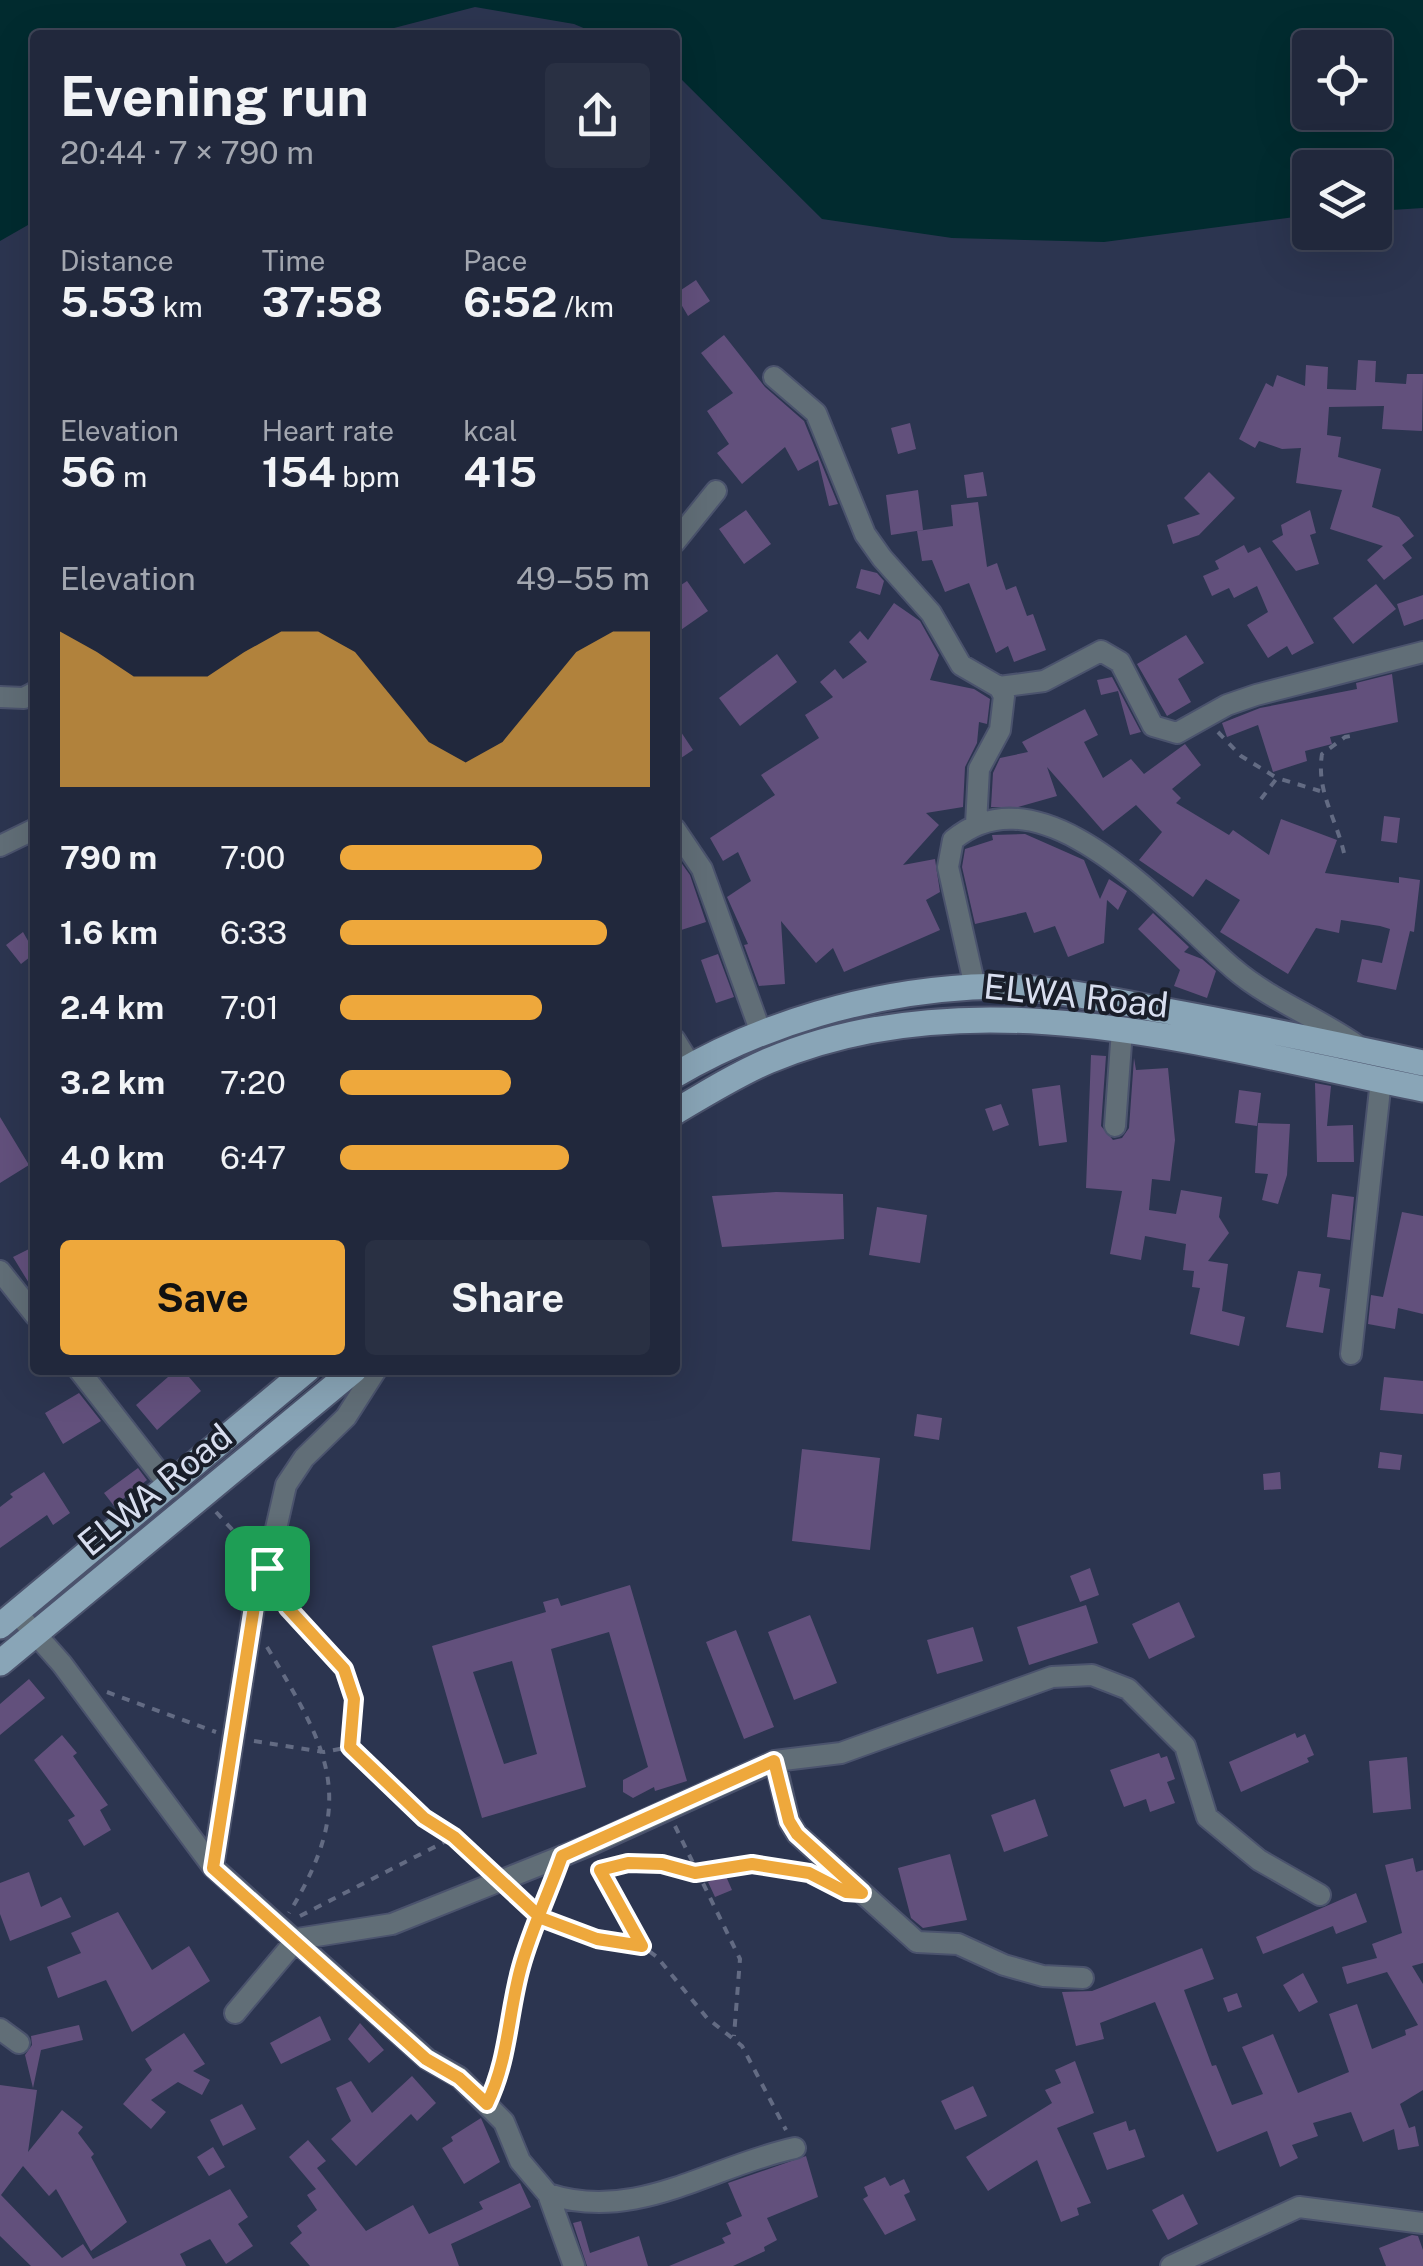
<!DOCTYPE html>
<meta charset="utf-8">
<style>
:root{--surface:#21283c;--page:#293043;--text:#f1f3f6;--muted:#a2a6af;--line:#3e4456;--accent:#eea83c}
body{margin:0;font-family:"Public Sans",sans-serif;background:var(--page);color:var(--text);height:100vh;display:flex;flex-direction:column;font-size:38px;white-space:nowrap}
*{box-sizing:border-box;margin:0}
p{font-size:32px;color:var(--muted)}
.icon{flex:none;width:55px;height:55px;fill:none;stroke:currentColor;stroke-width:2;stroke-linecap:round;stroke-linejoin:round}
.map{position:relative;flex:1;overflow:hidden}
.drawer{position:absolute;left:30px;top:30px;width:650px;height:1345px;display:flex;flex-direction:column;background:var(--surface);border-radius:10px;box-shadow:0 10px 40px #0002,0 0 0 2px var(--line)}
.drawer>*{flex:none}
.tools{position:absolute;left:1292px;top:30px;display:grid;gap:20px}
.tools a{display:grid;place-items:center;width:100px;height:100px;border-radius:10px;background:var(--surface);box-shadow:0 10px 40px #0002,0 0 0 2px var(--line);font-size:50px}
.pin{position:absolute;display:grid;place-items:center;width:85px;height:85px;color:#fff;margin:-42px;border-radius:20px;box-shadow:0 5px 15px #0006}
.round{display:grid;place-items:center;flex:none;width:105px;height:105px;border-radius:10px;background:var(--page)}
.summary{display:flex;align-items:center;justify-content:space-between;height:170px;padding:0 30px}
h1{font-size:55px;font-weight:700;line-height:75px}
.stats{display:grid;grid-template-columns:repeat(3,1fr);gap:15px;height:170px;padding:10px 30px}
.stats div{display:grid;align-content:center}
.stats b{font-size:42px;font-weight:700}
.stats small{font-size:28px;font-weight:400}
.stats p{font-size:28px}
.chart{height:280px;padding:20px 30px}
.chart p{display:flex;justify-content:space-between}
.chart svg{width:100%;height:180px;margin-top:10px;fill:var(--accent);opacity:.7}
.primary-button{display:flex;gap:20px;margin-top:auto;padding:20px 30px}
.primary-button a{flex:1;height:115px;border-radius:10px;background:var(--accent);color:#111;font-size:40px;font-weight:700;line-height:115px;text-align:center}
.primary-button a+a{background:var(--page);color:var(--text)}
ul{padding:0 30px;list-style:none;font-size:32px}
li{display:grid;grid-template-columns:160px 120px 1fr;align-items:center;height:75px}
li i{height:25px;border-radius:12px;background:var(--accent)}
.map>svg:first-child{display:block}
.water{fill:#012b2f;fill-rule:evenodd}
.building{fill:#62507c;fill-rule:evenodd}
.lines{fill:none;stroke-linecap:round;stroke-linejoin:round}
.street-casing{stroke:#4b536d;stroke-width:24}
.primary-casing{stroke:#4b536d;stroke-width:29}
.path{stroke:#636b83;stroke-width:4;stroke-dasharray:8 8;stroke-linecap:butt}
.street{stroke:#616e77;stroke-width:20}
.primary{stroke:#89a5b7;stroke-width:25}
.route-casing{stroke:#fff;stroke-width:20}
.route{stroke:#eea83c;stroke-width:12}
.labels{text-anchor:middle;stroke-width:8;stroke-linejoin:round;paint-order:stroke}
.street-label{font-size:35px;fill:#d8deef;stroke:#191e2a}
</style>
<div class="map">
<svg width="1423" height="2266" viewBox="0 0 1423 2266">
<rect width="100%" height="100%" fill="#2c3550"/>
<path class="water" d="M 0,0 L 1423,0 L 1423,208 L 1375,211 L 1375,168 L 1310,168 L 1310,215 L 1104,242 L 952,238 L 822,219 L 675,73 L 675,35 L 600,35 L 574,24 L 475,7 L 367,35 L 35,35 L 35,221 L 0,241 ZM 1310,48 L 1375,48 L 1375,112 L 1310,112 Z"/>
<path class="building" d="M 696,280 L 710,301 L 688,316 L 675,294 Z
M 724,335 L 765,387 L 804,421 L 838,504 L 829,506 L 818,460 L 798,471 L 785,447 L 742,484 L 717,453 L 729,444 L 707,411 L 733,393 L 701,353 Z
M 1358,360 L 1376,361 L 1375,382 L 1406,384 L 1407,374 L 1423,374 L 1422,431 L 1382,429 L 1384,406 L 1329,407 L 1327,435 L 1341,437 L 1338,457 L 1381,469 L 1372,507 L 1399,517 L 1414,536 L 1402,545 L 1412,558 L 1384,580 L 1367,560 L 1383,546 L 1330,529 L 1342,490 L 1296,483 L 1301,448 L 1282,449 L 1259,441 L 1255,448 L 1239,439 L 1266,383 L 1273,387 L 1277,375 L 1305,386 L 1306,365 L 1328,367 L 1327,389 L 1356,390 Z
M 910,423 L 916,449 L 898,454 L 891,428 Z
M 983,472 L 987,496 L 967,498 L 964,475 Z
M 1209,472 L 1235,498 L 1199,535 L 1173,544 L 1167,525 L 1200,514 L 1184,498 Z
M 918,490 L 923,530 L 891,535 L 886,495 Z
M 978,502 L 987,567 L 997,563 L 1006,590 L 1016,586 L 1027,616 L 1033,614 L 1046,650 L 1014,662 L 1008,646 L 996,653 L 969,583 L 945,592 L 932,560 L 922,561 L 917,531 L 953,526 L 951,505 Z
M 746,510 L 771,544 L 744,564 L 719,529 Z
M 1310,510 L 1316,533 L 1310,535 L 1319,564 L 1296,571 L 1272,541 L 1283,535 L 1281,525 Z
M 1244,545 L 1248,553 L 1260,547 L 1314,643 L 1292,655 L 1287,646 L 1268,658 L 1247,625 L 1268,612 L 1257,586 L 1234,598 L 1229,588 L 1212,596 L 1203,576 L 1219,569 L 1215,561 Z
M 861,569 L 877,573 L 884,581 L 880,595 L 856,588 Z
M 687,581 L 708,611 L 675,634 L 675,589 Z
M 1376,584 L 1396,609 L 1353,644 L 1333,618 Z
M 1423,595 L 1423,619 L 1404,626 L 1397,604 Z
M 894,603 L 920,621 L 939,655 L 930,680 L 974,689 L 990,699 L 987,724 L 979,722 L 977,743 L 965,767 L 963,807 L 926,813 L 939,825 L 903,865 L 935,859 L 940,892 L 926,900 L 940,930 L 844,972 L 833,948 L 816,963 L 781,921 L 785,984 L 759,986 L 744,945 L 748,944 L 727,897 L 751,881 L 738,852 L 723,861 L 710,838 L 775,795 L 761,775 L 819,738 L 805,715 L 833,697 L 820,682 L 835,669 L 843,679 L 867,662 L 849,642 L 860,631 L 868,640 Z
M 1186,635 L 1204,663 L 1178,679 L 1191,702 L 1167,716 L 1137,664 Z
M 777,654 L 797,682 L 740,726 L 719,698 Z
M 1392,674 L 1398,722 L 1330,737 L 1332,744 L 1305,751 L 1307,761 L 1273,772 L 1258,725 L 1227,737 L 1222,723 L 1260,708 L 1357,689 L 1356,683 Z
M 1112,677 L 1141,732 L 1130,735 L 1118,691 L 1101,695 L 1097,680 Z
M 1085,709 L 1098,735 L 1084,742 L 1103,778 L 1131,759 L 1144,774 L 1185,744 L 1201,765 L 1172,789 L 1181,798 L 1176,803 L 1229,835 L 1233,830 L 1269,855 L 1281,819 L 1337,840 L 1325,873 L 1399,883 L 1399,877 L 1420,880 L 1414,932 L 1410,931 L 1396,990 L 1357,982 L 1362,959 L 1382,963 L 1390,929 L 1380,926 L 1341,920 L 1339,933 L 1316,928 L 1288,974 L 1220,932 L 1240,900 L 1206,879 L 1193,897 L 1139,860 L 1162,832 L 1136,805 L 1103,831 L 1047,767 L 1057,796 L 1018,807 L 991,807 L 993,773 L 1000,758 L 1028,752 L 1022,742 Z
M 675,723 L 693,750 L 675,762 Z
M 1384,816 L 1400,818 L 1397,843 L 1381,841 Z
M 1025,834 L 1084,860 L 1100,899 L 1109,879 L 1127,891 L 1118,910 L 1107,900 L 1104,943 L 1068,957 L 1055,926 L 1034,933 L 1026,912 L 975,924 L 962,867 L 965,849 L 993,840 L 992,835 Z
M 675,854 L 690,875 L 706,922 L 675,932 Z
M 1153,913 L 1189,947 L 1184,952 L 1202,959 L 1216,971 L 1207,998 L 1174,986 L 1180,970 L 1138,929 Z
M 23,932 L 35,953 L 21,964 L 6,945 Z
M 718,954 L 734,997 L 716,1003 L 701,960 Z
M 1091,1055 L 1106,1056 L 1101,1126 L 1113,1140 L 1122,1138 L 1129,1128 L 1134,1058 L 1136,1070 L 1168,1068 L 1175,1140 L 1170,1181 L 1152,1179 L 1149,1210 L 1176,1214 L 1181,1190 L 1222,1197 L 1219,1217 L 1229,1233 L 1208,1261 L 1228,1264 L 1222,1311 L 1245,1317 L 1239,1346 L 1190,1334 L 1200,1288 L 1192,1287 L 1194,1271 L 1183,1270 L 1186,1244 L 1145,1236 L 1141,1260 L 1110,1254 L 1122,1191 L 1086,1188 Z
M 1315,1083 L 1331,1086 L 1327,1126 L 1353,1125 L 1354,1162 L 1317,1162 Z
M 1060,1085 L 1067,1142 L 1039,1146 L 1032,1089 Z
M 1239,1090 L 1261,1093 L 1257,1126 L 1235,1123 Z
M 1001,1104 L 1009,1125 L 993,1131 L 985,1109 Z
M 0,1117 L 29,1165 L 0,1183 Z
M 1258,1123 L 1290,1124 L 1287,1175 L 1278,1204 L 1262,1200 L 1268,1174 L 1255,1173 Z
M 776,1192 L 843,1194 L 844,1239 L 722,1247 L 712,1196 Z
M 1332,1194 L 1354,1197 L 1350,1240 L 1327,1237 Z
M 877,1207 L 927,1215 L 920,1263 L 869,1255 Z
M 1402,1212 L 1423,1216 L 1423,1314 L 1398,1308 L 1395,1329 L 1368,1324 L 1371,1295 L 1383,1297 Z
M 35,1246 L 35,1293 L 13,1257 Z
M 1298,1271 L 1321,1274 L 1319,1287 L 1330,1289 L 1323,1333 L 1286,1327 Z
M 176,1370 L 183,1370 L 201,1391 L 157,1430 L 136,1405 Z
M 1384,1377 L 1423,1381 L 1423,1414 L 1380,1410 Z
M 79,1393 L 101,1421 L 63,1444 L 45,1413 Z
M 917,1414 L 942,1418 L 939,1440 L 914,1436 Z
M 802,1449 L 880,1458 L 870,1550 L 792,1541 Z
M 1380,1452 L 1402,1455 L 1400,1470 L 1378,1468 Z
M 138,1468 L 147,1480 L 114,1506 L 104,1493 Z
M 44,1472 L 70,1513 L 53,1525 L 47,1515 L 0,1548 L 0,1507 L 13,1497 L 10,1494 Z
M 1280,1472 L 1281,1489 L 1264,1490 L 1263,1474 Z
M 1090,1568 L 1099,1595 L 1080,1602 L 1070,1576 Z
M 630,1585 L 687,1781 L 655,1791 L 654,1787 L 633,1798 L 623,1792 L 623,1780 L 648,1767 L 609,1632 L 551,1649 L 586,1787 L 482,1818 L 432,1646 L 546,1612 L 543,1602 L 558,1598 L 561,1606 ZM 512,1661 L 537,1754 L 504,1764 L 473,1672 Z
M 1179,1602 L 1195,1637 L 1149,1659 L 1132,1624 Z
M 1086,1605 L 1098,1643 L 1029,1665 L 1017,1627 Z
M 810,1615 L 837,1683 L 794,1700 L 768,1632 Z
M 973,1627 L 983,1661 L 937,1674 L 927,1640 Z
M 736,1630 L 774,1727 L 744,1739 L 706,1642 Z
M 29,1679 L 45,1698 L 0,1735 L 0,1704 Z
M 1295,1733 L 1297,1738 L 1305,1734 L 1314,1755 L 1307,1758 L 1309,1762 L 1241,1792 L 1229,1762 Z
M 62,1735 L 77,1753 L 73,1756 L 108,1805 L 100,1810 L 111,1830 L 84,1846 L 68,1820 L 75,1816 L 34,1760 Z
M 1159,1753 L 1161,1758 L 1167,1756 L 1175,1779 L 1167,1782 L 1175,1803 L 1150,1812 L 1146,1799 L 1124,1807 L 1110,1770 Z
M 1407,1757 L 1411,1809 L 1373,1813 L 1369,1761 Z
M 1035,1799 L 1048,1836 L 1004,1852 L 991,1815 Z
M 950,1854 L 967,1920 L 923,1928 L 911,1918 L 898,1868 Z
M 1413,1858 L 1416,1872 L 1423,1870 L 1423,1963 L 1412,1966 L 1423,1984 L 1423,2090 L 1400,2104 L 1409,2128 L 1415,2126 L 1419,2146 L 1398,2150 L 1394,2129 L 1363,2142 L 1351,2112 L 1313,2123 L 1318,2136 L 1292,2145 L 1298,2158 L 1280,2167 L 1267,2131 L 1217,2152 L 1155,2002 L 1100,2023 L 1104,2039 L 1076,2046 L 1062,1992 L 1092,1991 L 1202,1948 L 1214,1979 L 1184,1990 L 1212,2066 L 1216,2065 L 1232,2105 L 1263,2094 L 1242,2047 L 1273,2034 L 1298,2093 L 1349,2072 L 1329,2014 L 1357,2004 L 1372,2049 L 1406,2035 L 1405,2030 L 1418,2025 L 1387,1972 L 1347,1984 L 1342,1967 L 1377,1958 L 1372,1944 L 1402,1933 L 1385,1865 Z
M 29,1872 L 41,1907 L 61,1897 L 71,1917 L 10,1941 L 0,1914 L 0,1883 Z
M 725,1874 L 732,1890 L 715,1897 L 708,1882 Z
M 1356,1893 L 1367,1922 L 1336,1934 L 1333,1926 L 1263,1954 L 1256,1937 Z
M 118,1912 L 152,1970 L 189,1946 L 210,1981 L 132,2032 L 106,1980 L 58,1998 L 47,1967 L 81,1953 L 71,1933 Z
M 1303,1973 L 1318,2002 L 1299,2012 L 1283,1985 Z
M 1237,1993 L 1242,2007 L 1228,2012 L 1223,1998 Z
M 320,2016 L 331,2040 L 281,2064 L 270,2043 Z
M 360,2023 L 384,2050 L 369,2063 L 348,2039 Z
M 79,2025 L 83,2040 L 41,2050 L 33,2088 L 25,2055 L 32,2045 L 31,2036 Z
M 184,2033 L 205,2064 L 193,2071 L 210,2080 L 202,2095 L 178,2082 L 151,2100 L 166,2112 L 151,2129 L 123,2104 L 152,2070 L 145,2059 Z
M 1075,2061 L 1094,2113 L 1057,2128 L 1091,2203 L 1077,2208 L 1079,2215 L 1061,2222 L 1037,2160 L 988,2191 L 966,2157 L 1052,2103 L 1045,2090 L 1061,2083 L 1055,2070 Z
M 412,2076 L 436,2103 L 417,2121 L 411,2114 L 356,2166 L 331,2139 L 351,2121 L 336,2088 L 351,2081 L 372,2113 Z
M 0,2085 L 37,2090 L 28,2152 L 62,2110 L 83,2127 L 78,2133 L 94,2154 L 91,2157 L 127,2222 L 91,2251 L 56,2189 L 49,2196 L 23,2166 L 1,2195 L 62,2258 L 83,2244 L 93,2259 L 230,2189 L 248,2217 L 238,2224 L 253,2246 L 226,2264 L 210,2239 L 180,2254 L 186,2266 L 31,2266 L 0,2236 Z
M 973,2086 L 987,2116 L 955,2130 L 941,2101 Z
M 242,2104 L 256,2129 L 223,2146 L 210,2120 Z
M 481,2118 L 500,2162 L 464,2184 L 442,2148 L 453,2141 L 451,2137 Z
M 1126,2121 L 1129,2131 L 1135,2129 L 1145,2157 L 1107,2170 L 1093,2133 Z
M 308,2140 L 326,2161 L 317,2168 L 366,2231 L 413,2205 L 429,2234 L 483,2209 L 479,2202 L 520,2183 L 531,2207 L 451,2244 L 459,2266 L 310,2266 L 290,2243 L 302,2233 L 297,2226 L 317,2210 L 307,2195 L 316,2189 L 289,2157 Z
M 213,2147 L 225,2167 L 209,2176 L 197,2157 Z
M 806,2156 L 818,2197 L 767,2218 L 777,2240 L 764,2247 L 765,2251 L 733,2266 L 669,2266 L 725,2243 L 722,2238 L 731,2234 L 726,2223 L 742,2216 L 728,2183 Z
M 885,2177 L 890,2186 L 904,2179 L 910,2192 L 904,2195 L 916,2220 L 885,2235 L 863,2199 L 868,2196 L 864,2187 Z
M 1183,2194 L 1198,2224 L 1168,2240 L 1152,2210 Z
M 581,2221 L 590,2253 L 639,2236 L 648,2266 L 587,2266 L 573,2223 Z
M 1412,2235 L 1418,2236 L 1423,2250 L 1423,2266 L 1386,2266 L 1379,2248 Z"/>
<g class="lines">
<defs>
<path id="street" d="M 774,377 L 816,413 L 865,534 L 882,558 L 931,613 L 961,665 L 999,687 L 1004,696 L 1000,730 L 979,769 L 976,824
M 675,542 L 716,491
M 999,687 L 1044,681 L 1101,651 L 1120,662 L 1153,726 L 1177,733 L 1227,705 L 1256,695 L 1423,652
M 0,697 L 24,698 L 35,692
M 675,829 L 702,869 L 760,1030
M 0,846 L 35,829
M 975,987 L 948,867 L 953,840 C 1045,763 1170,915 1234,969 C 1270,1000 1319,1018 1358,1046
M 675,1040 L 691,1066
M 1115,1126 L 1122,1030
M 0,1271 L 35,1315
M 1351,1354 L 1381,1080
M 79,1370 L 171,1488
M 16,1612 L 62,1664 L 213,1867 L 427,2059 L 459,2077 L 504,2122 L 520,2161 L 548,2194 L 574,2266
M 775,1761 L 789,1821 L 797,1834 L 917,1942 L 958,1944 L 1004,1965 L 1043,1976 L 1083,1978
M 213,1867 L 256,1594 L 267,1568 L 286,1485 L 304,1458 L 346,1417 L 376,1370
M 235,2013 L 297,1939 L 392,1924 L 590,1845 L 775,1761 L 841,1753 L 1052,1677 L 1092,1675 L 1128,1689 L 1185,1746 L 1207,1817 L 1259,1860 L 1320,1895
M 0,2029 L 19,2043
M 548,2194 C 636,2223 711,2166 795,2148
M 1171,2266 L 1299,2207 L 1423,2223"/>
<path id="primary" d="M 675,1075 C 764,1023 869,993 972,987 C 1034,984 1100,998 1161,1010 C 1249,1026 1336,1044 1423,1063
M 675,1112 C 705,1094 736,1075 768,1061 C 975,973 1213,1047 1423,1089
M 0,1626 L 307,1370
M 0,1663 L 354,1370"/>
</defs>
<use href="#street" class="street-casing"/>
<use href="#primary" class="primary-casing"/>
<path class="path" d="M 1218,732 L 1241,756 L 1277,778
M 1261,799 L 1277,778 L 1320,791
M 1344,853 C 1336,818 1316,791 1322,754 L 1345,737 L 1356,735
M 216,1512 L 250,1549
M 278,1589 C 300,1628 348,1652 354,1699 C 355,1714 351,1732 350,1747
M 267,1647 C 330,1752 358,1800 289,1913
M 107,1692 L 216,1732
M 254,1741 L 324,1752 L 350,1747 L 424,1818 L 454,1837 L 487,1867
M 675,1826 L 740,1959 L 734,2036
M 599,1868 L 662,1864 L 695,1873 L 751,1864 L 810,1874
M 600,1870 L 642,1946 L 657,1957 L 707,2018 L 742,2046 L 786,2130
M 516,1894 L 541,1918 L 597,1939 L 642,1946
M 300,1916 L 454,1837
M 496,2086 L 503,2072 L 521,1965 L 554,1880"/>
<use href="#street" class="street"/>
<use href="#primary" class="primary"/>
</g>
<g class="lines">
<defs>
<path id="route" d="M 267,1568 L 256,1594 L 213,1868 L 426,2059 L 459,2078 L 487,2104 C 509,2059 508,2013 521,1967 C 531,1930 549,1893 562,1856 L 774,1761 L 789,1821 L 797,1834 L 862,1893 L 846,1892 L 809,1873 L 752,1864 L 695,1873 L 662,1864 L 628,1863 L 600,1870 L 642,1946 L 597,1939 L 541,1918 L 454,1837 L 424,1818 L 350,1747 L 354,1699 L 344,1669 L 288,1608 L 267,1568"/>
</defs>
<use href="#route" class="route-casing"/>
<use href="#route" class="route"/>
</g>
<g class="labels">
<g class="street-label">
<text transform="translate(1076 996) rotate(6)" y="12">ELWA Road</text>
<text transform="translate(155 1490) rotate(-39)" y="12">ELWA Road</text>
</g>
</g>
</svg>
<div class="tools">
<a><svg class="icon" aria-label="locate" viewBox="0 0 24 24"><circle cx="12" cy="12" r="6"/><path d="M12 2v4M12 18v4M2 12h4M18 12h4"/></svg></a>
<a><svg class="icon" aria-label="layers" viewBox="0 0 24 24"><path d="M12 4l9 5-9 5-9-5zM3 14l9 5 9-5"/></svg></a>
</div>
<div class="pin" style="left:267px;top:1568px;background:#1e9e55"><svg class="icon" aria-label="arrive" viewBox="0 0 24 24"><path d="M6 21V4h12l-3 4 3 4H6"/></svg></div>
<section class="drawer">
<div class="summary"><div><h1>Evening run</h1><p>20:44 · 7 × 790 m</p></div><a class="round"><svg class="icon" aria-label="share" viewBox="0 0 24 24"><path d="M12 15V3M7 8l5-5 5 5M5 13v7h14v-7"/></svg></a></div>
<div class="stats">
<div><p>Distance</p><b>5.53<small> km</small></b></div>
<div><p>Time</p><b>37:58</b></div>
<div><p>Pace</p><b>6:52<small> /km</small></b></div>
</div>
<div class="stats">
<div><p>Elevation</p><b>56<small> m</small></b></div>
<div><p>Heart rate</p><b>154<small> bpm</small></b></div>
<div><p>kcal</p><b>415</b></div>
</div>
<div class="chart"><p><span>Elevation</span>49–55 m</p>
<svg viewBox="0 0 160 44" preserveAspectRatio="none"><path d="M0 44V6L10 11L20 17L30 17L40 17L50 11L60 6L70 6L80 11L90 22L100 33L110 38L120 33L130 22L140 11L150 6L160 6V44z"/></svg>
</div>
<ul>
<li><b>790 m</b>7:00<i style="width:65%"></i></li>
<li><b>1.6 km</b>6:33<i style="width:86%"></i></li>
<li><b>2.4 km</b>7:01<i style="width:65%"></i></li>
<li><b>3.2 km</b>7:20<i style="width:55%"></i></li>
<li><b>4.0 km</b>6:47<i style="width:74%"></i></li>
</ul>
<div class="primary-button"><a>Save</a><a>Share</a></div>
</section>
</div>
